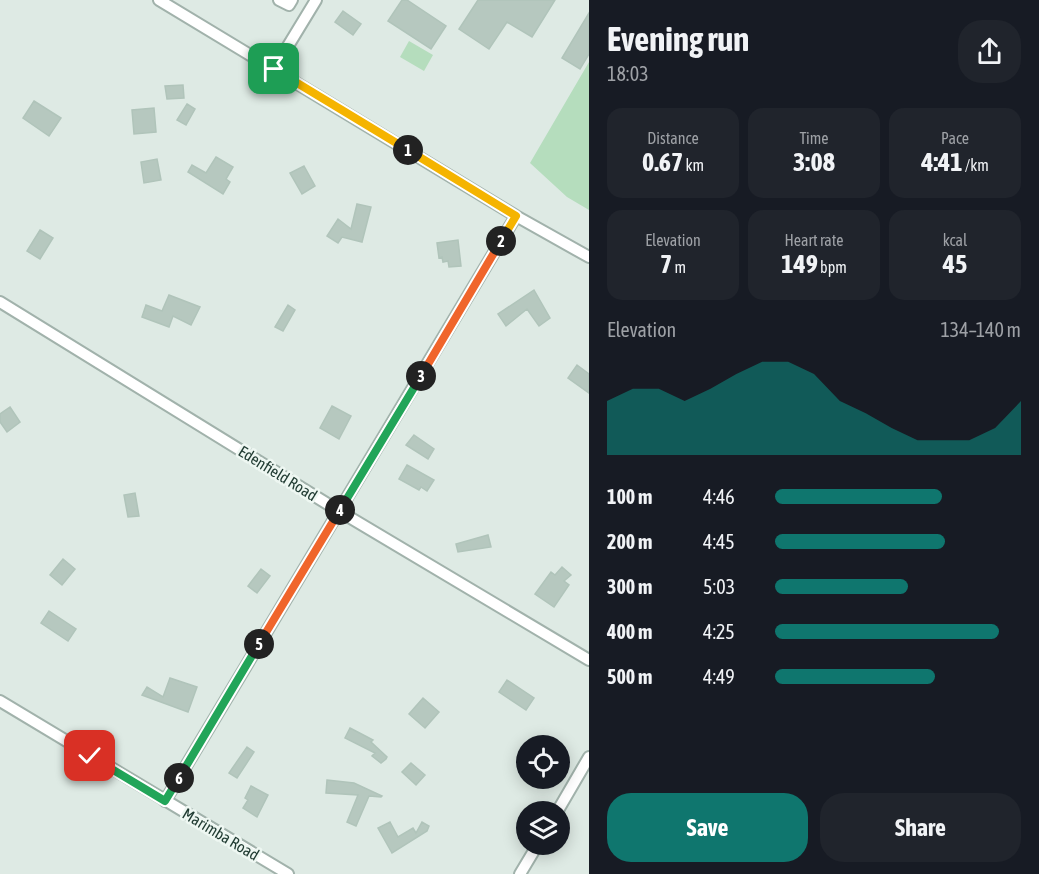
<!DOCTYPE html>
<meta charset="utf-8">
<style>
:root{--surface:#171b24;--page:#20242c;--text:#f1f3f6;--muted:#9ea1a6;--accent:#0f766e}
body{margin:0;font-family:"Asap Condensed",sans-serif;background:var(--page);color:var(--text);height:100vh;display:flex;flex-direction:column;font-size:22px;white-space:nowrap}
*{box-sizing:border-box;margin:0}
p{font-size:20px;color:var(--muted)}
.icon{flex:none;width:33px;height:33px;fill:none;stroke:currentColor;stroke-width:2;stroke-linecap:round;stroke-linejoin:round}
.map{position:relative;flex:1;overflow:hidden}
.sheet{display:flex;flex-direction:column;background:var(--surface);width:450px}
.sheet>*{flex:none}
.buttons{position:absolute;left:516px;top:735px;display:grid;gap:12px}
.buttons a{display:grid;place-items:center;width:54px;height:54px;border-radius:50%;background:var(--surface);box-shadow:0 3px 15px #0003;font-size:30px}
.pin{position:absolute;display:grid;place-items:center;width:51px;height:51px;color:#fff;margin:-26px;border-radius:12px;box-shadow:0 3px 9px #0006}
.km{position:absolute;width:30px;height:30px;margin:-15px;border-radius:50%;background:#222;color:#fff;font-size:16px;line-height:30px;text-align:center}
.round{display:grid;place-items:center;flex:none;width:63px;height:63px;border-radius:24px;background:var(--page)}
.headline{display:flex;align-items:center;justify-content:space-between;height:102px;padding:0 18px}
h1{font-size:33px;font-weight:700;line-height:45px}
.figures{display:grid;grid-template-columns:repeat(3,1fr);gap:9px;height:102px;padding:6px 18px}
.figures div{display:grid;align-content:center;border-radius:15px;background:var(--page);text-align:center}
.figures b{font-size:26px;font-weight:700}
.figures small{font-size:16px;font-weight:400}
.figures p{font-size:16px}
.chart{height:168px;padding:12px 18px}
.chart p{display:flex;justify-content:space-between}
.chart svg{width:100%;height:108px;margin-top:6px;fill:var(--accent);opacity:.7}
.primary-button{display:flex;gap:12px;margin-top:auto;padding:12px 18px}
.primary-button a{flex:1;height:69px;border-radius:24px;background:var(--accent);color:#fff;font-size:24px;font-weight:700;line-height:69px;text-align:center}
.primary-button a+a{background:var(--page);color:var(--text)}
ul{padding:0 18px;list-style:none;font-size:20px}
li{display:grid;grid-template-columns:96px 72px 1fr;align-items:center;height:45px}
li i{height:15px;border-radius:8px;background:var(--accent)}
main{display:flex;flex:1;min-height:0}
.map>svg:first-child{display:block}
.green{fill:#b5ddbd}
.building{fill:#b6c8bf;stroke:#b0c4ba;stroke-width:1.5}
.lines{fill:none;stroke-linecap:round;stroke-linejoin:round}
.street-casing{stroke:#a1b2ab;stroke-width:14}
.street{stroke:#fff;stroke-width:10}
.split-1-casing{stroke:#fff;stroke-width:12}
.split-2-casing{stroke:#fff;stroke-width:12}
.split-3-casing{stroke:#fff;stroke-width:12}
.split-4-casing{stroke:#fff;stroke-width:12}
.split-5-casing{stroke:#fff;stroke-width:12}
.split-6-casing{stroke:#fff;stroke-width:12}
.split-7-casing{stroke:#fff;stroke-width:12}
.split-1{stroke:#f5b400;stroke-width:8}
.split-2{stroke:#f5b400;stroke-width:8}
.split-3{stroke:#f0652b;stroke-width:8}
.split-4{stroke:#22a559;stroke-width:8}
.split-5{stroke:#f0652b;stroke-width:8}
.split-6{stroke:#22a559;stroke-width:8}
.split-7{stroke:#22a559;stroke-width:8}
.labels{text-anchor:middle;stroke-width:5;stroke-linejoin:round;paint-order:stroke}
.street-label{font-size:16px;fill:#1f3a31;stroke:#eef7f2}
</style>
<main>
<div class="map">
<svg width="589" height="874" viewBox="0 0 589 874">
<rect width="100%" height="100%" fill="#deeae4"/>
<path class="green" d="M 409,41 L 433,55 L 424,71 L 400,57 Z
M 589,62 L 589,210 L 567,197 L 530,163 Z"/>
<path class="building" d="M 402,0 L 407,0 L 446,26 L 431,49 L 388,21 Z
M 478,0 L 555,0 L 532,37 L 507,22 L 489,49 L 459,29 Z
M 343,11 L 361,24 L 353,35 L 335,22 Z
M 589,13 L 589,54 L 580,69 L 562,58 Z
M 183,85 L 184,98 L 167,99 L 165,86 Z
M 34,101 L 61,118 L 49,136 L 23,118 Z
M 187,104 L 195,109 L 186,125 L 177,120 Z
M 154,108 L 156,132 L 134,134 L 132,110 Z
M 216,157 L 233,167 L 226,179 L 230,182 L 223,194 L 188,172 L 192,165 L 206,173 Z
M 157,159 L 161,180 L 144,183 L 141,162 Z
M 304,166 L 315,186 L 302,194 L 290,173 Z
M 357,204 L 371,207 L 362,242 L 342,237 L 338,243 L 327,236 L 338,219 L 351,229 Z
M 40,230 L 53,238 L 40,259 L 27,251 Z
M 458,240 L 461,266 L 449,267 L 448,261 L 443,262 L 442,257 L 439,258 L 437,243 Z
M 534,290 L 550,318 L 539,326 L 527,309 L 506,326 L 498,314 Z
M 169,295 L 200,307 L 191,325 L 173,316 L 169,327 L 142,317 L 146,305 L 162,311 Z
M 288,305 L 295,310 L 283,331 L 275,327 Z
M 577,365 L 589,374 L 589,393 L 568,378 Z
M 332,406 L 351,416 L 339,439 L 320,428 Z
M 10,407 L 20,422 L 7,432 L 0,422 L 0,414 Z
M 414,435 L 434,449 L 428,459 L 406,445 Z
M 407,465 L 434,480 L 427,491 L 421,487 L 419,490 L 399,479 Z
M 135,493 L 139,516 L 128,517 L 124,495 Z
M 488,535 L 491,547 L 458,552 L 456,544 Z
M 63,559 L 75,569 L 62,585 L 50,575 Z
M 562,567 L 571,575 L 564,581 L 569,585 L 554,607 L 535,594 L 551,572 L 555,575 Z
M 261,569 L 270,576 L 257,593 L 248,586 Z
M 49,611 L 76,629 L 68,641 L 41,623 Z
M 170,678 L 197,687 L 188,712 L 142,695 L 147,687 L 163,697 Z
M 507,680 L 534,698 L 526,710 L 499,692 Z
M 423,698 L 439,712 L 425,728 L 409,714 Z
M 350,728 L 373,740 L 371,742 L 387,757 L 386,759 L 381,763 L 372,756 L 375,753 L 345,738 Z
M 247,747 L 254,752 L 237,778 L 229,773 Z
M 411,763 L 425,775 L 416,785 L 402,772 Z
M 327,780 L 354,783 L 382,796 L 381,797 L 369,796 L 356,826 L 347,822 L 358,795 L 326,793 Z
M 251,786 L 268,795 L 257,817 L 243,808 L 248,800 L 245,798 Z
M 390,822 L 398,837 L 413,828 L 416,833 L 422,822 L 429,826 L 427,831 L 392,853 L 378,828 Z"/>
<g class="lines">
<defs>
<path id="street" d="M 159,0 L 516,216 L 589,257
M 279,0 L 289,5 L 292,0
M 274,69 L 316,0
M 0,302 L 339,511 L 589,660
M 0,701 L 288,874
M 165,801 L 516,216
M 557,812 L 589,757
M 520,874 L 538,844"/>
</defs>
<use href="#street" class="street-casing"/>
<use href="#street" class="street"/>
</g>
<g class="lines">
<defs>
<path id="split-1" d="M 274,69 L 408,150"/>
<path id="split-2" d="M 408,150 L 516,216 L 501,241"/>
<path id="split-3" d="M 421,376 L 501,241"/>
<path id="split-4" d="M 340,510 L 421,376"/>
<path id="split-5" d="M 259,644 L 340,510"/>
<path id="split-6" d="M 179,778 L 259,644"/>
<path id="split-7" d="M 90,756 L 165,801 L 179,778"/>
</defs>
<use href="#split-1" class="split-1-casing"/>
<use href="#split-2" class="split-2-casing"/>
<use href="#split-3" class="split-3-casing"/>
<use href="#split-4" class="split-4-casing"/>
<use href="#split-5" class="split-5-casing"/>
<use href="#split-6" class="split-6-casing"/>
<use href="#split-7" class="split-7-casing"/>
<use href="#split-1" class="split-1"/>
<use href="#split-2" class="split-2"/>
<use href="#split-3" class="split-3"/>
<use href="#split-4" class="split-4"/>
<use href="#split-5" class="split-5"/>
<use href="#split-6" class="split-6"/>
<use href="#split-7" class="split-7"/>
</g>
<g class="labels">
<g class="street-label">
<text transform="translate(278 473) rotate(32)" y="6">Edenfield Road</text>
<text transform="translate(221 834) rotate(31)" y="6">Marimba Road</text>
</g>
</g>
</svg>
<div class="buttons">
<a><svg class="icon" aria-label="locate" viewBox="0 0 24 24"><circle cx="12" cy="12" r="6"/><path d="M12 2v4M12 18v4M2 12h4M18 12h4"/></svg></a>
<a><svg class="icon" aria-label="layers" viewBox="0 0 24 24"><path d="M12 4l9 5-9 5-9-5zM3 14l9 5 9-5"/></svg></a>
</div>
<div class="pin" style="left:274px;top:69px;background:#1e9e55"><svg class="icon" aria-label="arrive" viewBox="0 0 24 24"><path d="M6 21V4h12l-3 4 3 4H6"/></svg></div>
<div class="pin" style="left:90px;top:756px;background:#d93025"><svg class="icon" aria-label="check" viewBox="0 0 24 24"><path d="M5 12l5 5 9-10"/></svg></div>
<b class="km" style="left:408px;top:150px">1</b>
<b class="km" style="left:501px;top:241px">2</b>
<b class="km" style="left:421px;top:376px">3</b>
<b class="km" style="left:340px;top:510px">4</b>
<b class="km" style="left:259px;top:644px">5</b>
<b class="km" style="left:179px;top:778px">6</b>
</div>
<section class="sheet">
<div class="headline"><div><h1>Evening run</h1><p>18:03</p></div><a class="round"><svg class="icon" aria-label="share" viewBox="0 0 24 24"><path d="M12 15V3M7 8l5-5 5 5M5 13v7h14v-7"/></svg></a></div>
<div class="figures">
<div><p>Distance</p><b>0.67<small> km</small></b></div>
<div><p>Time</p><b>3:08</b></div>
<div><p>Pace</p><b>4:41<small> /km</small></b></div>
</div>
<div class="figures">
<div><p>Elevation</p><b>7<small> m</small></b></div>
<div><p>Heart rate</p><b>149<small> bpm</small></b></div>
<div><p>kcal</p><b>45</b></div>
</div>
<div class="chart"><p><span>Elevation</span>134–140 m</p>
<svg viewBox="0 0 160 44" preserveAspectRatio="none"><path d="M0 44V22L10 17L20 17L30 22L40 17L50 11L60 6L70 6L80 11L90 22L100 27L110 33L120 38L130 38L140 38L150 33L160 22V44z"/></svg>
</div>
<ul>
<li><b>100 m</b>4:46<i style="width:68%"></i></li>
<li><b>200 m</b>4:45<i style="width:69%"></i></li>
<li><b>300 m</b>5:03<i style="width:54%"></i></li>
<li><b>400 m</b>4:25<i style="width:91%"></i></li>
<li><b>500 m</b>4:49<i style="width:65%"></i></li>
</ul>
<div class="primary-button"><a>Save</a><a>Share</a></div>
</section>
</main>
